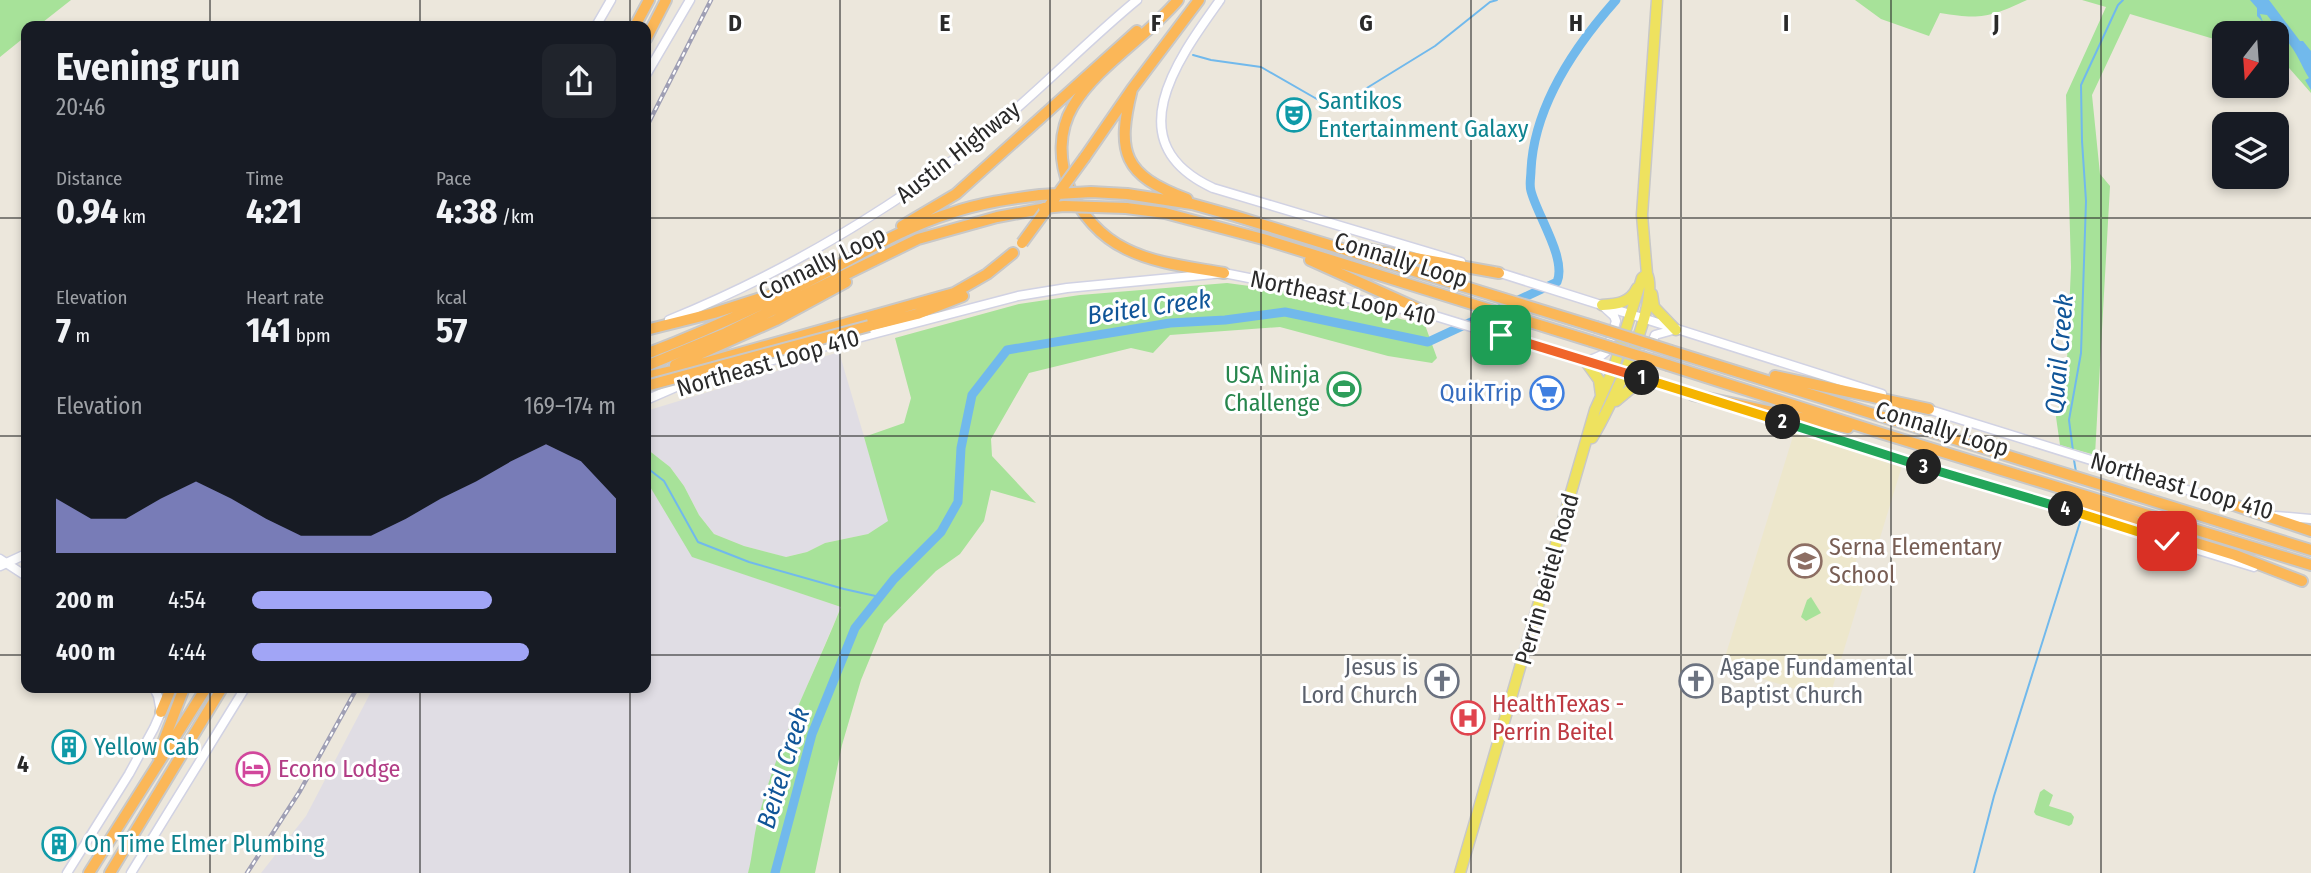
<!DOCTYPE html>
<meta charset="utf-8">
<style>
:root{--surface:#171b24;--page:#20242c;--text:#f1f3f6;--muted:#9ea1a6;--accent:#a1a5f6}
body{margin:0;font-family:"Fira Sans Condensed",sans-serif;background:var(--page);color:var(--text);height:100vh;display:flex;flex-direction:column;font-size:26px;white-space:nowrap}
*{box-sizing:border-box;margin:0}
p{font-size:23px;color:var(--muted)}
.icon{flex:none;width:38px;height:38px;fill:none;stroke:currentColor;stroke-width:2;stroke-linecap:round;stroke-linejoin:round}
.map{position:relative;flex:1;overflow:hidden}
.panel{position:absolute;left:21px;top:21px;width:630px;height:672px;display:flex;flex-direction:column;background:var(--surface);border-radius:14px;box-shadow:0 4px 10px #0003}
.panel>*{flex:none}
.needle{width:46px;rotate:197deg}
.controls{position:absolute;left:2212px;top:21px;display:grid;gap:14px}
.controls a{display:grid;place-items:center;width:77px;height:77px;border-radius:14px;background:var(--surface);box-shadow:0 4px 10px #0003;font-size:35px}
.pin{position:absolute;display:grid;place-items:center;width:60px;height:60px;color:#fff;margin:-30px;border-radius:14px;box-shadow:0 4px 10px #0006}
.km{position:absolute;width:35px;height:35px;margin:-18px;border-radius:50%;background:#222;color:#fff;font-size:19px;line-height:35px;text-align:center}
.round{display:grid;place-items:center;flex:none;width:74px;height:74px;border-radius:14px;background:var(--page)}
.summary{display:flex;align-items:center;justify-content:space-between;height:119px;padding:0 35px}
h1{font-size:38px;font-weight:700;line-height:52px}
.stats{display:grid;grid-template-columns:repeat(3,1fr);gap:10px;height:119px;padding:7px 35px}
.stats div{display:grid;align-content:center}
.stats b{font-size:35px;font-weight:700}
.stats small{font-size:19px;font-weight:400}
.stats p{font-size:19px}
.chart{height:196px;padding:14px 35px}
.chart p{display:flex;justify-content:space-between}
.chart svg{width:100%;height:126px;margin-top:7px;fill:var(--accent);opacity:.7}
ul{padding:0 35px;list-style:none;font-size:23px}
li{display:grid;grid-template-columns:112px 84px 1fr;align-items:center;height:52px}
li i{height:18px;border-radius:9px;background:var(--accent)}
.map>svg:first-child{display:block}
.industrial{fill:#e0dde4}
.education{fill:#ede7cc}
.green{fill:#a7e299}
.water{fill:#71b9ec}
.lines{fill:none;stroke-linecap:round;stroke-linejoin:round}
.stream{stroke:#71b9ec;stroke-width:2}
.river{stroke:#71b9ec;stroke-width:9}
.secondary-casing{stroke:#d1d2e3;stroke-width:11}
.primary-casing{stroke:#c8c8c8;stroke-width:13}
.highway-casing{stroke:#c8c8c8;stroke-width:14}
.secondary{stroke:#fff;stroke-width:8}
.primary{stroke:#eee25f;stroke-width:10}
.highway{stroke:#fbb758;stroke-width:10}
.rail-casing{stroke:#9f9fb4;stroke-width:4.5}
.rail{stroke:#fff;stroke-width:2;stroke-dasharray:5;stroke-linecap:butt}
.highway-bridge-casing{stroke:#c8c8c8;stroke-width:14;stroke-linecap:butt}
.highway-bridge{stroke:#fbb758;stroke-width:10}
.split-1-casing{stroke:#fff;stroke-width:14}
.split-2-casing{stroke:#fff;stroke-width:14}
.split-3-casing{stroke:#fff;stroke-width:14}
.split-4-casing{stroke:#fff;stroke-width:14}
.split-5-casing{stroke:#fff;stroke-width:14}
.split-1{stroke:#f0652b;stroke-width:9}
.split-2{stroke:#f5b400;stroke-width:9}
.split-3{stroke:#22a559;stroke-width:9}
.split-4{stroke:#22a559;stroke-width:9}
.split-5{stroke:#f5b400;stroke-width:9}
.grid{fill:none;stroke:#2a2a2a;stroke-width:2;stroke-opacity:0.55}
.labels{text-anchor:middle;stroke-width:6;stroke-linejoin:round;paint-order:stroke}
.culture-label{font-size:24px;fill:#0d838f;stroke:#fff;text-anchor:start}
.street-label{font-size:24px;fill:#2a2a2a;stroke:#fff}
.leisure-label{font-size:24px;fill:#27864d;stroke:#fff;text-anchor:end}
.shop-label{font-size:24px;fill:#366cbe;stroke:#fff;text-anchor:end}
.education-label{font-size:24px;fill:#785e54;stroke:#fff;text-anchor:start}
.worship-label{font-size:24px;fill:#5b616d;stroke:#fff;text-anchor:end}
.health-label{font-size:24px;fill:#be3a42;stroke:#fff;text-anchor:start}
.hotel-label{font-size:24px;fill:#b23c85;stroke:#fff;text-anchor:start}
.water-label{font-size:26px;font-style:italic;fill:#105598;stroke:#fff}
.grid-label{font-size:23px;text-anchor:middle;font-weight:bold;fill:#2a2a2a;stroke:#fff;stroke-width:6;stroke-linejoin:round;paint-order:stroke}
</style>
<div class="map">
<svg width="2311" height="873" viewBox="0 0 2311 873">
<rect width="100%" height="100%" fill="#ece7dc"/>
<path class="industrial" d="M 839,352 L 889,521 L 868,534 L 825,543 L 807,552 L 785,557 L 744,546 L 714,534 L 699,515 L 684,486 L 670,467 L 647,449 L 646,411 Z
M 646,480 L 693,557 L 841,607 L 786,735 L 757,820 L 752,859 L 748,873 L 261,873 L 306,816 L 373,688 L 646,688 Z"/>
<path class="education" d="M 1794,433 L 1902,466 L 1879,541 L 1857,555 L 1855,568 L 1864,584 L 1829,699 L 1722,667 Z"/>
<path class="green" d="M 0,0 L 71,0 L 38,26 L 26,26 L 26,36 L 0,57 Z
M 1855,0 L 2027,0 C 1990,17 1981,20 1940,13 L 1929,36 L 1881,19 Z
M 2082,0 L 2311,0 L 2311,93 L 2282,60 L 2277,59 L 2277,33 L 2224,33 L 2224,42 L 2130,14 L 2092,95 L 2100,174 L 2110,186 L 2095,455 L 2060,445 L 2056,417 L 2067,360 L 2071,267 L 2066,95 L 2106,7 Z
M 1227,283 L 1287,291 L 1425,325 L 1437,358 L 1432,363 L 1388,356 L 1280,327 L 1170,335 L 1153,353 L 1131,348 L 1029,373 L 991,439 L 992,456 L 1036,503 L 991,490 L 984,521 L 960,554 L 936,571 L 884,624 L 861,680 L 842,745 L 815,873 L 748,873 C 753,855 753,837 758,820 C 776,746 813,677 841,607 L 692,557 L 646,480 L 646,445 L 647,449 L 670,467 L 684,486 L 699,515 L 714,534 L 744,546 L 786,557 L 807,552 L 825,543 L 868,534 L 888,521 L 864,437 L 904,423 L 911,398 L 895,338 L 1019,304 L 1080,295 Z
M 1811,597 L 1821,613 L 1806,621 L 1801,617 L 1807,600 Z
M 2044,789 L 2053,795 L 2049,806 L 2071,813 L 2074,817 L 2072,824 L 2069,826 L 2036,815 L 2034,812 L 2040,792 Z"/>
<path class="water" d="M 2250,0 L 2269,0 L 2300,41 L 2303,41 L 2311,51 L 2311,90 L 2305,80 L 2309,78 C 2300,64 2294,43 2279,35 L 2277,28 L 2267,15 L 2260,14 L 2263,22 L 2257,16 L 2257,8 Z"/>
<g class="lines">
<path class="stream" d="M 1193,55 L 1211,60 L 1261,67 L 1329,106 L 1336,107 L 1435,46 L 1490,2 L 1497,0
M 2073,451 L 2069,420 L 2081,353 L 2086,201 L 2082,141 L 2081,85 L 2118,5 L 2123,0
M 2074,460 L 2076,472
M 646,467 L 664,481 L 698,542 L 749,562 L 844,589 L 880,597
M 1974,873 L 1994,796 L 2081,519"/>
<path class="river" d="M 775,873 L 812,734 L 855,628 L 894,579 L 941,532 L 958,502 L 961,448 L 972,395 L 1007,350 L 1170,323 L 1225,320 L 1285,312 L 1428,342 L 1557,282 C 1567,259 1537,215 1531,191 C 1529,185 1531,177 1531,170 C 1534,107 1575,46 1616,0"/>
<defs>
<path id="secondary" d="M 1220,0 C 1177,60 1116,143 1213,188 L 1461,262
M 596,26 L 611,0
M 646,75 L 690,0
M 1494,271 L 1882,394
M 669,320 C 777,276 880,216 973,145 C 1031,100 1081,46 1137,0
M 1586,362 L 1602,355 L 1607,351 L 1616,321 L 1614,316 L 1604,307
M 1657,382 L 1643,367 L 1655,335 L 1673,330
M 646,400 L 685,383 L 1018,296 L 1067,288 L 1224,273 L 1432,315 L 1696,396
M 1924,408 L 2216,499
M 1742,410 L 2254,567
M 2276,516 L 2311,519
M 0,559 L 26,576
M 0,566 L 26,554
M 67,873 L 129,774 L 154,728 L 161,712 L 158,696 L 154,688
M 131,873 L 245,688"/>
<path id="primary" d="M 1652,294 L 1654,307 L 1676,330
M 1602,305 C 1617,304 1630,303 1637,288
M 1586,362 L 1599,380 L 1601,395
M 1616,401 L 1634,386 L 1658,383
M 1592,438 C 1609,411 1661,302 1647,274 L 1642,215 L 1657,0
M 1460,873 L 1595,410 L 1613,370 L 1642,278 L 1647,274"/>
<path id="highway" d="M 1178,0 C 1147,37 1098,65 1073,106 C 1043,157 1076,225 1126,249 C 1156,264 1191,267 1224,273
M 635,26 L 649,0
M 646,39 L 666,0
M 1132,89 C 1116,153 1123,175 1187,199
M 1085,157 L 1132,89 L 1199,0
M 1127,194 L 1192,204 L 1235,216 L 1596,327
M 1126,208 L 1165,213 L 1263,239 L 1591,341
M 902,226 L 956,194 L 1137,31
M 1354,247 L 1499,273
M 1310,260 L 1432,315
M 869,326 L 917,314 L 963,296
M 646,330 L 714,313 L 770,295
M 1671,351 L 2311,550
M 646,354 C 701,333 754,309 807,282 C 855,258 899,229 951,213 C 980,203 1009,199 1040,195
M 675,365 L 776,320 L 846,282
M 1668,365 L 1881,433 L 2311,565
M 646,366 L 726,333 L 918,239 L 997,217 L 1041,209
M 1775,376 L 1929,409
M 646,377 L 690,367 L 954,293 L 987,274 L 1013,253
M 1693,395 L 1848,428
M 2065,495 L 2170,535 L 2235,555 L 2302,581
M 2213,498 L 2311,531
M 161,712 L 171,688
M 158,756 L 184,688
M 89,873 L 206,688
M 110,873 L 222,688"/>
</defs>
<use href="#secondary" class="secondary-casing"/>
<use href="#primary" class="primary-casing"/>
<use href="#highway" class="highway-casing"/>
<use href="#secondary" class="secondary"/>
<use href="#primary" class="primary"/>
<use href="#highway" class="highway"/>
<defs>
<path id="rail" d="M 646,128 L 711,0
M 247,873 L 300,791 L 357,688"/>
</defs>
<use href="#rail" class="rail-casing"/>
<use href="#rail" class="rail"/>
<defs>
<path id="highway-bridge" d="M 1040,195 L 1091,192 L 1127,194
M 1044,208 L 1064,206 L 1126,208
M 1022,243 L 1085,157
M 1596,327 L 1671,351
M 1591,341 L 1668,365
M 646,386 L 869,326"/>
</defs>
<use href="#highway-bridge" class="highway-bridge-casing"/>
<use href="#highway-bridge" class="highway-bridge"/>
</g>
<g class="lines">
<defs>
<path id="split-1" d="M 1501,335 L 1642,378"/>
<path id="split-2" d="M 1642,378 L 1783,422"/>
<path id="split-3" d="M 1783,422 L 1924,467"/>
<path id="split-4" d="M 1924,467 L 2066,509"/>
<path id="split-5" d="M 2066,509 L 2167,541"/>
</defs>
<use href="#split-1" class="split-1-casing"/>
<use href="#split-2" class="split-2-casing"/>
<use href="#split-3" class="split-3-casing"/>
<use href="#split-4" class="split-4-casing"/>
<use href="#split-5" class="split-5-casing"/>
<use href="#split-1" class="split-1"/>
<use href="#split-2" class="split-2"/>
<use href="#split-3" class="split-3"/>
<use href="#split-4" class="split-4"/>
<use href="#split-5" class="split-5"/>
</g>
<path class="grid" d="M 210,0 L 210,26M 420,0 L 420,26M 630,0 L 630,26M 840,0 L 840,873M 1050,0 L 1050,873M 1261,0 L 1261,873M 1471,0 L 1471,873M 1681,0 L 1681,873M 1891,0 L 1891,873M 2101,0 L 2101,873M 0,218 L 26,218M 646,218 L 2311,218M 0,436 L 26,436M 646,436 L 2311,436M 0,655 L 26,655M 646,655 L 2311,655M 210,688 L 210,873M 420,688 L 420,873M 630,688 L 630,873"/>
<defs>
<symbol id="theatre-ring" viewBox="-11 -11 22 22"><circle r="9.5" fill="#fff" stroke="#0f9aa8" stroke-width="1.5"/><path d="M-5-5.5Q0-4 5-5.5V0Q5 5 0 6Q-5 5-5 0ZM-3.3-2.5H-1v1.5H-3.3ZM1-2.5H3.3v1.5H1ZM-2.8 1Q0 5.5 2.8 1Z" fill="#0f9aa8"/></symbol>
<symbol id="stadium-ring" viewBox="-11 -11 22 22"><circle r="9.5" fill="#fff" stroke="#2e9e5b" stroke-width="1.5"/><path d="M0-5a6.5 5 0 1 0 0 10a6.5 5 0 1 0 0-10ZM-3.5-1.8h7v3.6h-7Z" fill="#2e9e5b"/></symbol>
<symbol id="supermarket-ring" viewBox="-11 -11 22 22"><circle r="9.5" fill="#fff" stroke="#3f7fe0" stroke-width="1.5"/><path d="M-6-5.5h2.5l.6 2H6L4.5 2H-2.5L-4.4-4H-6ZM-1.5 3.2a1.3 1.3 0 1 0 .1 0ZM3 3.2a1.3 1.3 0 1 0 .1 0Z" fill="#3f7fe0"/></symbol>
<symbol id="school-ring" viewBox="-11 -11 22 22"><circle r="9.5" fill="#fff" stroke="#8d6e63" stroke-width="1.5"/><path d="M0-5L7-2L0 1L-7-2ZM-4 1L0 2.5L4 1V4Q0 6-4 4Z" fill="#8d6e63"/></symbol>
<symbol id="church-ring" viewBox="-11 -11 22 22"><circle r="9.5" fill="#fff" stroke="#6b7280" stroke-width="1.5"/><path d="M-1.2-6h2.4v3.5h3.3v2.4h-3.3V6h-2.4V-.1h-3.3v-2.4h3.3Z" fill="#6b7280"/></symbol>
<symbol id="hospital-ring" viewBox="-11 -11 22 22"><circle r="9.5" fill="#fff" stroke="#e0444e" stroke-width="1.5"/><path d="M-5-5h3v3.5h4V-5h3V5h-3V1.5h-4V5h-3Z" fill="#e0444e"/></symbol>
<symbol id="building-ring" viewBox="-11 -11 22 22"><circle r="9.5" fill="#fff" stroke="#0f9aa8" stroke-width="1.5"/><path d="M-4-6H4V6H1V3H-1V6H-4ZM-2.5-4.3h1.7v1.8h-1.7ZM.8-4.3h1.7v1.8H.8ZM-2.5-1h1.7V.8h-1.7ZM.8-1h1.7V.8H.8Z" fill="#0f9aa8"/></symbol>
<symbol id="hotel-ring" viewBox="-11 -11 22 22"><circle r="9.5" fill="#fff" stroke="#d1479c" stroke-width="1.5"/><path d="M-6-4.5h1.5V1H6V5H4.5V3h-9V5H-6ZM-4 0a1.8 1.8 0 1 1 3.6 0ZM.5 0V-2.5h3Q6-2.5 6 0Z" fill="#d1479c"/></symbol>
</defs>
<g fill-rule="evenodd">
<use href="#theatre-ring" x="1275" y="96" width="38" height="38"/>
<use href="#stadium-ring" x="1325" y="370" width="38" height="38"/>
<use href="#supermarket-ring" x="1528" y="374" width="38" height="38"/>
<use href="#school-ring" x="1786" y="542" width="38" height="38"/>
<use href="#church-ring" x="1423" y="662" width="38" height="38"/>
<use href="#church-ring" x="1677" y="662" width="38" height="38"/>
<use href="#hospital-ring" x="1449" y="699" width="38" height="38"/>
<use href="#building-ring" x="50" y="728" width="38" height="38"/>
<use href="#hotel-ring" x="234" y="750" width="38" height="38"/>
<use href="#building-ring" x="40" y="825" width="38" height="38"/>
</g>
<g class="labels">
<g class="culture-label">
<text x="1318" y="109">Santikos<tspan x="1318" dy="28">Entertainment Galaxy</tspan></text>
<text x="94" y="755">Yellow Cab</text>
<text x="84" y="852">On Time Elmer Plumbing</text>
</g>
<g class="street-label">
<text transform="translate(958 152) rotate(-38)" y="8">Austin Highway</text>
<text transform="translate(1401 260) rotate(17)" y="8">Connally Loop</text>
<text transform="translate(822 263) rotate(-26)" y="8">Connally Loop</text>
<text transform="translate(1343 298) rotate(12)" y="8">Northeast Loop 410</text>
<text transform="translate(768 363) rotate(-16)" y="8">Northeast Loop 410</text>
<text transform="translate(1942 429) rotate(17)" y="8">Connally Loop</text>
<text transform="translate(2182 486) rotate(16)" y="8">Northeast Loop 410</text>
<text transform="translate(1547 579) rotate(-74)" y="8">Perrin Beitel Road</text>
</g>
<g class="leisure-label">
<text x="1320" y="383">USA Ninja<tspan x="1320" dy="28">Challenge</tspan></text>
</g>
<g class="shop-label">
<text x="1522" y="401">QuikTrip</text>
</g>
<g class="education-label">
<text x="1829" y="555">Serna Elementary<tspan x="1829" dy="28">School</tspan></text>
</g>
<g class="worship-label">
<text x="1418" y="675">Jesus is<tspan x="1418" dy="28">Lord Church</tspan></text>
<text x="1720" y="675" text-anchor="start">Agape Fundamental<tspan x="1720" dy="28">Baptist Church</tspan></text>
</g>
<g class="health-label">
<text x="1492" y="712">HealthTexas -<tspan x="1492" dy="28">Perrin Beitel</tspan></text>
</g>
<g class="hotel-label">
<text x="278" y="777">Econo Lodge</text>
</g>
<g class="water-label">
<text transform="translate(1149 307) rotate(-8)" y="9">Beitel Creek</text>
<text transform="translate(2059 354) rotate(-85)" y="9">Quail Creek</text>
<text transform="translate(783 768) rotate(-73)" y="9">Beitel Creek</text>
</g>
</g>
<g class="grid-label">
<text x="735" y="31">D</text>
<text x="945" y="31">E</text>
<text x="1156" y="31">F</text>
<text x="1366" y="31">G</text>
<text x="1576" y="31">H</text>
<text x="1786" y="31">I</text>
<text x="1996" y="31">J</text>
<text x="23" y="772">4</text>
</g>
</svg>
<div class="controls">
<a><svg class="needle" viewBox="-14 -14 28 28"><path d="M0-13l5 13h-10z" fill="#e53935"/><path d="M0 13l5-13h-10z" fill="#9ea1a6"/></svg></a>
<a><svg class="icon" aria-label="layers" viewBox="0 0 24 24"><path d="M12 4l9 5-9 5-9-5zM3 14l9 5 9-5"/></svg></a>
</div>
<div class="pin" style="left:1501px;top:335px;background:#1e9e55"><svg class="icon" aria-label="arrive" viewBox="0 0 24 24"><path d="M6 21V4h12l-3 4 3 4H6"/></svg></div>
<div class="pin" style="left:2167px;top:541px;background:#d93025"><svg class="icon" aria-label="check" viewBox="0 0 24 24"><path d="M5 12l5 5 9-10"/></svg></div>
<b class="km" style="left:1642px;top:378px">1</b>
<b class="km" style="left:1783px;top:422px">2</b>
<b class="km" style="left:1924px;top:467px">3</b>
<b class="km" style="left:2066px;top:509px">4</b>
<section class="panel">
<div class="summary"><div><h1>Evening run</h1><p>20:46</p></div><a class="round"><svg class="icon" aria-label="share" viewBox="0 0 24 24"><path d="M12 15V3M7 8l5-5 5 5M5 13v7h14v-7"/></svg></a></div>
<div class="stats">
<div><p>Distance</p><b>0.94<small> km</small></b></div>
<div><p>Time</p><b>4:21</b></div>
<div><p>Pace</p><b>4:38<small> /km</small></b></div>
</div>
<div class="stats">
<div><p>Elevation</p><b>7<small> m</small></b></div>
<div><p>Heart rate</p><b>141<small> bpm</small></b></div>
<div><p>kcal</p><b>57</b></div>
</div>
<div class="chart"><p><span>Elevation</span>169–174 m</p>
<svg viewBox="0 0 160 44" preserveAspectRatio="none"><path d="M0 44V25L10 32L20 32L30 25L40 19L50 25L60 32L70 38L80 38L90 38L100 32L110 25L120 19L130 12L140 6L150 12L160 25V44z"/></svg>
</div>
<ul>
<li><b>200 m</b>4:54<i style="width:66%"></i></li>
<li><b>400 m</b>4:44<i style="width:76%"></i></li>
</ul>
</section>
</div>
